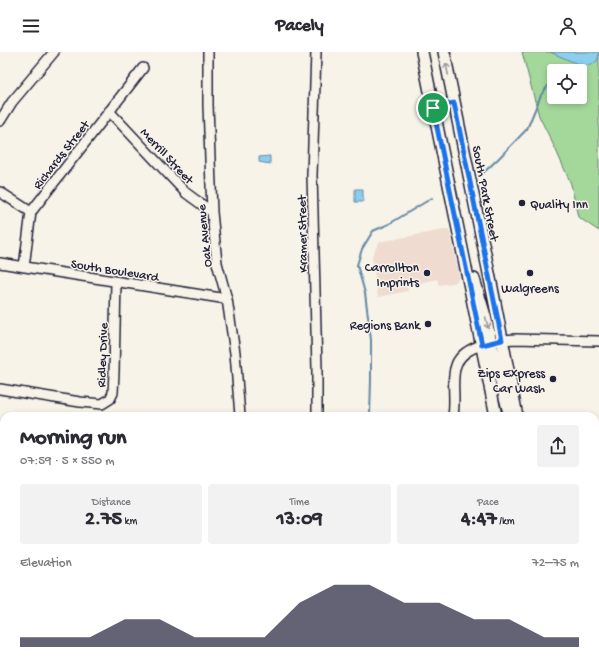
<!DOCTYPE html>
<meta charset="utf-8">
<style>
:root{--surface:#fff;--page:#f2f2f3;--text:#2b2b33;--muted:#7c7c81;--accent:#22223b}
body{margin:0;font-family:"Gochi Hand",sans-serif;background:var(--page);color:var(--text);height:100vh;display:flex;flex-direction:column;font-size:15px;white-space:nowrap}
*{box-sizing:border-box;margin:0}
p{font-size:13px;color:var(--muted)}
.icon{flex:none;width:22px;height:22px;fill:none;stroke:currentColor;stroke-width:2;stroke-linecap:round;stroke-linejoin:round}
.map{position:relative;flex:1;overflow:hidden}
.drawer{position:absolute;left:0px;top:360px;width:599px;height:256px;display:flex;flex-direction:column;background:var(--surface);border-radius:12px 12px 0 0;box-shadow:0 2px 6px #0003}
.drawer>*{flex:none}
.tools{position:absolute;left:547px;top:12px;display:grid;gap:8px}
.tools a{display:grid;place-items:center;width:40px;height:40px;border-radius:4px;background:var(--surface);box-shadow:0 2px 6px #0003;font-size:20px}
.pin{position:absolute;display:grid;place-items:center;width:34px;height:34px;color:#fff;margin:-17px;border:2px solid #fff;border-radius:50%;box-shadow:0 1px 4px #0007}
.round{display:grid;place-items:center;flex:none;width:42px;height:42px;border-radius:4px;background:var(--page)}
.headline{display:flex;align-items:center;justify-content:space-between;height:68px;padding:0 20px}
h1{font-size:22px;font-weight:800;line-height:30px}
.metrics{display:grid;grid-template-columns:repeat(3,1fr);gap:6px;height:68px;padding:4px 20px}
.metrics div{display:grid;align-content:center;border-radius:4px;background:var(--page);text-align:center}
.metrics b{font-size:20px;font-weight:800}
.metrics small{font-size:11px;font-weight:400}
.metrics p{font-size:11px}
.chart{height:112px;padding:8px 20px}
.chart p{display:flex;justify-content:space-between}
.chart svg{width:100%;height:72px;margin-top:4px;fill:var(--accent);opacity:.7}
header{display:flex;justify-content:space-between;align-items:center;height:52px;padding:0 20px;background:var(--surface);font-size:18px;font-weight:800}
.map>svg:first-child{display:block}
.built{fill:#efdbcf}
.green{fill:#a4d89b;stroke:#637d6b;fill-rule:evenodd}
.water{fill:#8dceee;stroke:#6289a6}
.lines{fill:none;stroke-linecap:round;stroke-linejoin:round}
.stream{stroke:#6289a6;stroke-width:2}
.minor-casing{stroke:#22223b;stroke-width:12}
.major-casing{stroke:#22223b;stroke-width:14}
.minor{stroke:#f7f3e8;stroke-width:9}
.major{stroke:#f7f3e8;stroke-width:11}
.oneway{stroke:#97959a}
.route-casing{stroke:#fff;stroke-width:8}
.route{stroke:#1a73e8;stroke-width:5}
.poi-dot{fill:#22223b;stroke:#f7f3e8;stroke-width:1.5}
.labels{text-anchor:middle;stroke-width:3;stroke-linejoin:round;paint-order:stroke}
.street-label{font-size:13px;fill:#22223b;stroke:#f7f3e8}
.poi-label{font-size:13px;fill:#22223b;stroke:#f7f3e8;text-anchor:end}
</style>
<header><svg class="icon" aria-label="menu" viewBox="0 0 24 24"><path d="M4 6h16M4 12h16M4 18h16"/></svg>Pacely<svg class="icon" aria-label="person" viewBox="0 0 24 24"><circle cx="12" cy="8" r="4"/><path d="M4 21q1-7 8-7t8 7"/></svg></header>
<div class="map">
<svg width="599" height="616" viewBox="0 0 599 616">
<rect width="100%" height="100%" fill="#f7f3e8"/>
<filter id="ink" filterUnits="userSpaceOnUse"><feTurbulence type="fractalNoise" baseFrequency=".025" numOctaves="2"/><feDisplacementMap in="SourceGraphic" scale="8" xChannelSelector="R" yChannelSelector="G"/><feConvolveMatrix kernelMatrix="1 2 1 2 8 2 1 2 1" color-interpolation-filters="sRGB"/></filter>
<g filter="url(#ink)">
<path class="built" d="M 449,177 L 459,222 L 458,227 L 457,229 L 453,231 L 439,233 L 437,227 L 407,234 L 408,239 L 378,245 L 372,204 L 379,190 Z
M 120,612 L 309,612 L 309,616 L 121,616 Z"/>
<path class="green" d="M 522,0 L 599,0 L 599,179 L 578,165 L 571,132 L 555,96 L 539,64 ZM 554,19 L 580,19 L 580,45 L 554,45 Z"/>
<path class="water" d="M 550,0 L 599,0 C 599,12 591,15 580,13 Z
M 270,104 L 270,112 L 259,110 L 259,105 Z
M 355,137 L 363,137 L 363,150 L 355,150 Z"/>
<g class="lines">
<path class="stream" d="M 481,123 L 499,106 L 527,77 L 541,43 L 554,26
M 370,364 L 371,327 L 371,288 L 365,241 L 357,213 L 362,197 L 373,179 L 389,172 L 432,146
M 345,612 L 345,616"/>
<defs>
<path id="minor" d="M 208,0 L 208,53 L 212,160 L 217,211 L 227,247 L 235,301 L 240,364
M 316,0 L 312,123 L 317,317 L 317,364
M 109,59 L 186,141 L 212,160
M 0,69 L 12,50 L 54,0
M 0,140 L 31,160
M 0,211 L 227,247
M 24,215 L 31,160 L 143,16
M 502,288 L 515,287 L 599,289
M 0,337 L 80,350 L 102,352 L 110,347 L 113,341 L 114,320 L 116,230
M 453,364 C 458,334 441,305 482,293
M 0,474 L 4,474
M 0,597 L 4,597
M 488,612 L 497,616
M 309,616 L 309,612
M 381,616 L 395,612"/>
<path id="major" d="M 422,0 L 496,364
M 444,0 L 492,236 L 517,364
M 433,56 L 454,51
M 474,227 L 485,264 L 491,291 L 508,357
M 595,590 L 599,597
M 583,612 L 585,616
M 594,612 L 596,616"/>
</defs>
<use href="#minor" class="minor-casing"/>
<use href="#major" class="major-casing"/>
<use href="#minor" class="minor"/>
<use href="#major" class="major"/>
</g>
<defs><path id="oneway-shaft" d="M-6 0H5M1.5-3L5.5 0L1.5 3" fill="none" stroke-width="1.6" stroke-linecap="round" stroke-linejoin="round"/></defs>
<g class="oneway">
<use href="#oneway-shaft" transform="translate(447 17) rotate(-102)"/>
<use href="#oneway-shaft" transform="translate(487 271) rotate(77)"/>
</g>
</g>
<g class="lines" filter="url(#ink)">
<defs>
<path id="route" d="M 454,51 L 502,288 L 482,293 L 433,56 Z"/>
</defs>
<use href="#route" class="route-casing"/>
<use href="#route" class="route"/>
</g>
<g class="poi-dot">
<circle cx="522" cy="151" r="4"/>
<circle cx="427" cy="221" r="4"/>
<circle cx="530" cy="221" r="4"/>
<circle cx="428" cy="272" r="4"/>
<circle cx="553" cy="327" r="4"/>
</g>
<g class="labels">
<g class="street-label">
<text transform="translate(60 102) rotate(-52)" y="5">Richards Street</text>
<text transform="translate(168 103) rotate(47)" y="5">Merrill Street</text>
<text transform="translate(487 141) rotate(79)" y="5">South Park Street</text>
<text transform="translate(301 182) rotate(-91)" y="5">Kramer Street</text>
<text transform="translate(203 184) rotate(-96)" y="5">Oak Avenue</text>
<text transform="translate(115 217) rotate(9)" y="5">South Boulevard</text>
<text transform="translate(101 303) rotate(-88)" y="5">Ridley Drive</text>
</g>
<g class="poi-label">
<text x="530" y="156" text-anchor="start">Quality Inn</text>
<text x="419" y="219">Carrollton<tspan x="419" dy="15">Imprints</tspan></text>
<text x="530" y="240" text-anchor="middle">Walgreens</text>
<text x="420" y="277">Regions Bank</text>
<text x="545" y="325">Zips Express<tspan x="545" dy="15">Car Wash</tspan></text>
</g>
</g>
</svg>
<div class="tools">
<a><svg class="icon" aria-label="locate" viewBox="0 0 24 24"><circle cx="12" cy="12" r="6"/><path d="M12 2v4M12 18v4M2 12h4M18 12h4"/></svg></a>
</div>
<div class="pin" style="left:433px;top:56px;background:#1e9e55"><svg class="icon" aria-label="arrive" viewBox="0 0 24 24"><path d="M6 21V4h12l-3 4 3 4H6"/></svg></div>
<section class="drawer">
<div class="headline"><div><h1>Morning run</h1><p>07:59 · 5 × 550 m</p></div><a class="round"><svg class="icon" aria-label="share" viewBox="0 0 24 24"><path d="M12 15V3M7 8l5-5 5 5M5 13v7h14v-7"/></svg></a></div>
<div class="metrics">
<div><p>Distance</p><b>2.75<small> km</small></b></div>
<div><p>Time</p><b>13:09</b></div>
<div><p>Pace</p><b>4:47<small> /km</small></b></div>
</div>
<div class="chart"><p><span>Elevation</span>72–75 m</p>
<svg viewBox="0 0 160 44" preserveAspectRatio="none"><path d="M0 44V38L10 38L20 38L30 27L40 27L50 38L60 38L70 38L80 17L90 6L100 6L110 17L120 17L130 27L140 27L150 38L160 38V44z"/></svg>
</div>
</section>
</div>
